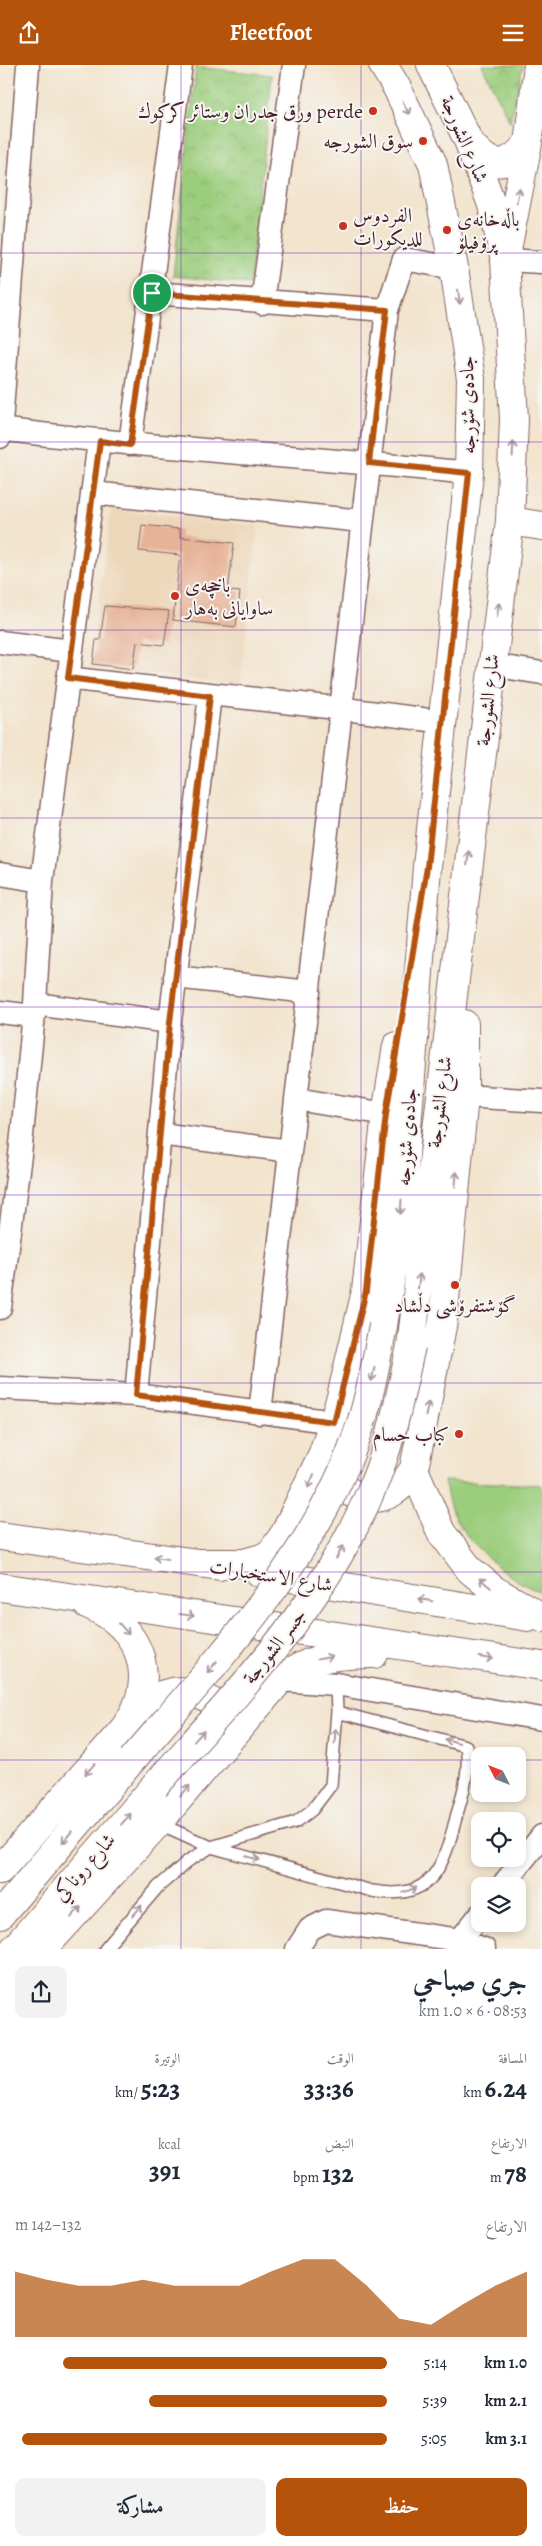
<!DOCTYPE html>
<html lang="ar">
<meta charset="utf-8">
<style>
:root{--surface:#fff;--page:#f2f2f3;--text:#1f2937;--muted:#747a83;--accent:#b45309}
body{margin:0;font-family:Alegreya,Amiri,serif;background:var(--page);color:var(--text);direction:rtl;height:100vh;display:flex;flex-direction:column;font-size:19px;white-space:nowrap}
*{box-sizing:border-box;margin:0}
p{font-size:16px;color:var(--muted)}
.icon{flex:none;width:28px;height:28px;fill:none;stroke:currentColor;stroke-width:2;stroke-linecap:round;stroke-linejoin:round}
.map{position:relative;height:1884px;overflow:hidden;direction:ltr}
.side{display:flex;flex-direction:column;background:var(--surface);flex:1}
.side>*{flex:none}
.needle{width:32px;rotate:312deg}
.tools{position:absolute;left:471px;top:1682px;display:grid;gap:10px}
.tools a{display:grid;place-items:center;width:55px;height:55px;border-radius:10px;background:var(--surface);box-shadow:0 2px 8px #0003;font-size:25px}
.pin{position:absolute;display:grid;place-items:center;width:42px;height:42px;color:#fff;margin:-21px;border:2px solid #fff;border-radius:50%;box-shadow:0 1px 5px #0007}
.round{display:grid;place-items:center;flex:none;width:52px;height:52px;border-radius:10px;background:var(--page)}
.headline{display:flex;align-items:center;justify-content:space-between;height:85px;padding:0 15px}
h1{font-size:28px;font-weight:700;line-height:38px}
.stats{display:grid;grid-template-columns:repeat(3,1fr);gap:8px;height:85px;padding:5px 15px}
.stats div{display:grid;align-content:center}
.stats b{font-size:25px;font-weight:700}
.stats small{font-size:14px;font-weight:400}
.stats p{font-size:14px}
.chart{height:140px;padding:10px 15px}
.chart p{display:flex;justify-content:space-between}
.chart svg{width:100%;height:90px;margin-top:5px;fill:var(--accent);opacity:.7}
.primary-button{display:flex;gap:10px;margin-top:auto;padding:10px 15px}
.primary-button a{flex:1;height:58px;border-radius:10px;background:var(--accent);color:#fff;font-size:20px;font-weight:700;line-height:58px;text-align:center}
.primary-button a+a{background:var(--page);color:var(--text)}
ul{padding:0 15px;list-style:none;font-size:16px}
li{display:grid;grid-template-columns:80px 60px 1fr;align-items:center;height:38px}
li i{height:12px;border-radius:6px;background:var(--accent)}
header{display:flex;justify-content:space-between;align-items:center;height:65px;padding:0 15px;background:var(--accent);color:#fff;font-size:22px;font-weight:700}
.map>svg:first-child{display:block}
.built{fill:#edd7bb}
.park{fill:url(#park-crowns);stroke:#727654}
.garden{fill:#9bcd7d;stroke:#727654}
.building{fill:#e7b398}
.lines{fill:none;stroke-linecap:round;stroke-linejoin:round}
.lane-casing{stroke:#856464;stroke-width:14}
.street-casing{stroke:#856464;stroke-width:25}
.secondary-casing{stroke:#856464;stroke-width:30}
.primary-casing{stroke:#856464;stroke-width:30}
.lane{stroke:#fff;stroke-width:11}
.street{stroke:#fff;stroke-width:22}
.secondary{stroke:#fff;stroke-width:28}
.primary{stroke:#fff;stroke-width:28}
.primary-bridge-casing{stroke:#856464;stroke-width:30;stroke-linecap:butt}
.primary-bridge{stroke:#fff;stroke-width:28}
.oneway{stroke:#ae9aa0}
.route-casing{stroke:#fff;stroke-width:10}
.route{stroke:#b45309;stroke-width:6}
.grid{fill:none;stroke:#7b2cbf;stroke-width:1;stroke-opacity:0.55}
.poi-dot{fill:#c8321e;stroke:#f6f6f2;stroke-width:2}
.labels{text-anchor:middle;stroke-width:4;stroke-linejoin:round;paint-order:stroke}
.poi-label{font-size:20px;fill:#4a1f2b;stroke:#f6f6f2;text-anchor:end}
.street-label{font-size:20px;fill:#4a1f2b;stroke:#f6f6f2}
</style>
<header><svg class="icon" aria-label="menu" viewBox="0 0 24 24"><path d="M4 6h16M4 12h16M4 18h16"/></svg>Fleetfoot<svg class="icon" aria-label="share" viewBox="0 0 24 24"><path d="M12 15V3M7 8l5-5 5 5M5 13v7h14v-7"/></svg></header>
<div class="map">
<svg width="542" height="1884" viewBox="0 0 542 1884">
<defs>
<pattern id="park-crowns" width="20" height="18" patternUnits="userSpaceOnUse" patternTransform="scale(1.25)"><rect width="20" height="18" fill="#9bcd7d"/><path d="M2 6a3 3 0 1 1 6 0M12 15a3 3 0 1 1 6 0" fill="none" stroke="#87b06c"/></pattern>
</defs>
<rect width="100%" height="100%" fill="#f6f6f2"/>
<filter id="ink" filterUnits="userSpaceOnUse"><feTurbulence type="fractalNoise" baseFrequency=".02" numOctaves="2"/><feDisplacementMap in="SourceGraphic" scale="10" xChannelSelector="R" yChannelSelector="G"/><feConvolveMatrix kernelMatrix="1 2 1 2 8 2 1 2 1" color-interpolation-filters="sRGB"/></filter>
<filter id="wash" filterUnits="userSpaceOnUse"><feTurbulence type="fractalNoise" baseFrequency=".0096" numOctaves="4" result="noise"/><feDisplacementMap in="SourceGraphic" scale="20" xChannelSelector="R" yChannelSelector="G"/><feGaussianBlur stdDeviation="1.12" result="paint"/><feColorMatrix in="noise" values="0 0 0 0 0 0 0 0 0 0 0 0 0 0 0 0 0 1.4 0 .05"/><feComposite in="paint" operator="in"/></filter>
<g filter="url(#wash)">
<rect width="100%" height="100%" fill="#f2e4cd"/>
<path class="built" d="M 111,444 L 258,461 L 240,620 L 90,601 Z"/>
<path class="park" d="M 482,0 L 523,0 L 510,57 Z
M 196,2 L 272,10 L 250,219 L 173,211 Z"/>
<path class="garden" d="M 444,1416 L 542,1420 L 542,1527 C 510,1518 471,1481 455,1453 C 449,1443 447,1428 444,1416 Z"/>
<g id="blocks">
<path class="building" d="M 142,460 L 180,464 L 180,472 L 234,478 L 228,526 L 240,527 L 236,562 L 173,555 L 180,490 L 139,486 Z
M 105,541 L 169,546 L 164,580 L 137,577 L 133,604 L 93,599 L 96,575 L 100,575 Z"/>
</g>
</g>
<g filter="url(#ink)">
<use href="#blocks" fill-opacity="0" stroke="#856464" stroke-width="1"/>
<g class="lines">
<defs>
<path id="lane" d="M 158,1758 L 211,1782 L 372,1826 C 435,1837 444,1799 457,1749 C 464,1726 470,1704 466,1681 L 337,1647
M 105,1884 L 158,1822 L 188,1796 L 211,1782 L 296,1757 L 312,1745 L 331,1720 L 337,1647 L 336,1619"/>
<path id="street" d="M 505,195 L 542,197
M 152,228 L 387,245
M 262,238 L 294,0
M 0,364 C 156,384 313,392 469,408
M 0,372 L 28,0
M 130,379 L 181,0
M 92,428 L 362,456
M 0,577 L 71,586
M 491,600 L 542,608
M 68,613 C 193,629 318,638 442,657
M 0,809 L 42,816
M 175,912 L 309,927
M 35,939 L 170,957
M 0,947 L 33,951
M 464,1031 L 542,1036
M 296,1034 L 386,1049
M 160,1069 L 290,1086
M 0,1243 L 20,1090 L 35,939 L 42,816 L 99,376
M 0,1323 L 136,1330 L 334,1357
M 136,1330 L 170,957 L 210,631
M 260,1348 L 387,245 L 404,194 L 454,203
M 280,1615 L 336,1619 L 542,1654
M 502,1821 L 542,1771
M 460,1875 L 480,1850
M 297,1884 L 310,1864 L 326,1856 L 460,1875 L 484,1884"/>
<path id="secondary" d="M 468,75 C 489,103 506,106 528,78
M 505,195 L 528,78 L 538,0
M 510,456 L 542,461"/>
<path id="primary" d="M 464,959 L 464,1031 L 443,1256 L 414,1404 L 441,1467 L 470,1505 L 494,1525 L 542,1552
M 383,1261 L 400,1155 L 427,802 L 469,408 L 471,314 L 454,203 L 433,99 L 397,23 L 383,0
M 411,1281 L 510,456 L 514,354 L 505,195 L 492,140 L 468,75 L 431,0
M 331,1396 C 333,1426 367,1443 393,1427 C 402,1422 408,1412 414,1404
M 0,1471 L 220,1501
M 202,1498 L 244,1498 L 262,1493 L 271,1488 L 285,1468 L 323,1388 L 341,1332 L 366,1226 L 386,1049 L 397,981
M 260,1508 L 528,1552
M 0,1522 L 542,1601
M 134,1651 C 164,1613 217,1619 232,1668
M 0,1805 L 123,1665 C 160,1616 144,1563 87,1539
M 0,1850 L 132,1695
M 14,1884 L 155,1721
M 43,1884 L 158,1758 L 280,1615 C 311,1590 337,1590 374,1589"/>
</defs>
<use href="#lane" class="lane-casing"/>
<use href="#street" class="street-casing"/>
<use href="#secondary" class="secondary-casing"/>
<use href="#primary" class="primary-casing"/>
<use href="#lane" class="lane"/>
<use href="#street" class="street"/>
<use href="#secondary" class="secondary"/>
<use href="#primary" class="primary"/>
<defs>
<path id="primary-bridge" d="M 132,1695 C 216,1597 320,1487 360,1361 C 371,1329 376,1295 383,1261
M 155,1721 C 238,1627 328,1535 375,1416 C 392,1373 401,1327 411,1281"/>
</defs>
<use href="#primary-bridge" class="primary-bridge-casing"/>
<use href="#primary-bridge" class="primary-bridge"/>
</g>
<defs><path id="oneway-shaft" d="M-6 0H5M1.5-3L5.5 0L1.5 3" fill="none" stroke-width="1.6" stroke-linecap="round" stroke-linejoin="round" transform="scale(1.25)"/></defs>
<g class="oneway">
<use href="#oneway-shaft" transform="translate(406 43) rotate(64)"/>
<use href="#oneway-shaft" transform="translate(518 130) rotate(-79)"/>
<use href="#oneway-shaft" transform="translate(459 232) rotate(82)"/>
<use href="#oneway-shaft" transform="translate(513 384) rotate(-87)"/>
<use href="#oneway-shaft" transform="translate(498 545) rotate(-82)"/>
<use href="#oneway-shaft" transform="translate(468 793) rotate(-83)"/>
<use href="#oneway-shaft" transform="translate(456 1114) rotate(-85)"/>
<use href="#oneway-shaft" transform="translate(401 1142) rotate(94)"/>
<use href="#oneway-shaft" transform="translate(419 1216) rotate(-83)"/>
<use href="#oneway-shaft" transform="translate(373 1309) rotate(102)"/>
<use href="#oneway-shaft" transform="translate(427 1344) rotate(-78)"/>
<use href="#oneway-shaft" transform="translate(311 1416) rotate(114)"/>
<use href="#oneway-shaft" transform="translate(340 1487) rotate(-60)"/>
<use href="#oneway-shaft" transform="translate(161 1493) rotate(-172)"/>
<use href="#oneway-shaft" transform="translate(485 1518) rotate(-140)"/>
<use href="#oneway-shaft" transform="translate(425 1535) rotate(-171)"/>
<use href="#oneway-shaft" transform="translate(187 1550) rotate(8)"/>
<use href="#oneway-shaft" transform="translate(124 1564) rotate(48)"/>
<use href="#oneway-shaft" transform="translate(325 1593) rotate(-10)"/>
<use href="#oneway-shaft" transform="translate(486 1593) rotate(8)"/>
<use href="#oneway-shaft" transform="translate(212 1602) rotate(130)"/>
<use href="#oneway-shaft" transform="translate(199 1671) rotate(-48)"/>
<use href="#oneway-shaft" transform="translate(335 1671) rotate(-86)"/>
<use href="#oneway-shaft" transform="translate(452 1676) rotate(-164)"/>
<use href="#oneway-shaft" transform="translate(90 1704) rotate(131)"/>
<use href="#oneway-shaft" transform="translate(185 1726) rotate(-50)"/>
<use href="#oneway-shaft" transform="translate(126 1754) rotate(-49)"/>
<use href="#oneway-shaft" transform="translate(67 1772) rotate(130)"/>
<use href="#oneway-shaft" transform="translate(253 1793) rotate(16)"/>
<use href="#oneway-shaft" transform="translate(410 1825) rotate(-21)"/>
<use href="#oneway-shaft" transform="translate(137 1846) rotate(-49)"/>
<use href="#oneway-shaft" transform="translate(76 1847) rotate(-48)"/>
</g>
</g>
<g class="lines" filter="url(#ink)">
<defs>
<path id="route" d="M 152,228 L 387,245 L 369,398 L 469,408 L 427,802 L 386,1049 L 366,1226 L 334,1357 L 136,1330 L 170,957 L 210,631 L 68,613 L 100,376 L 130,380 Z"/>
</defs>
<use href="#route" class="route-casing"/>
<use href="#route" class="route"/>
</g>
<path class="grid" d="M 181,0 L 181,1884M 361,0 L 361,1884M 0,188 L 542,188M 0,377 L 542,377M 0,565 L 542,565M 0,753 L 542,753M 0,942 L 542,942M 0,1130 L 542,1130M 0,1318 L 542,1318M 0,1507 L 542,1507M 0,1695 L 480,1695M 518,1695 L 542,1695"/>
<g class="poi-dot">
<circle cx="373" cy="46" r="5"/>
<circle cx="423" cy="76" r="5"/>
<circle cx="343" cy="161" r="5"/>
<circle cx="447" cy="165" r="5"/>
<circle cx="175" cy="531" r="5"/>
<circle cx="455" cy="1220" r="5"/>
<circle cx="459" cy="1369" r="5"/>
</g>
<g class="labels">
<g class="poi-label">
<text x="363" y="53">ورق جدران وستائر كركوك perde</text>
<text x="413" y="83">سوق الشورجه</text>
<text x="353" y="157" text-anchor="start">الفردوس<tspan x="353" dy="23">للديكورات</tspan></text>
<text x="457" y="161" text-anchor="start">باڵەخانەی<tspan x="457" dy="23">پرۆفیلۆ</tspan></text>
<text x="185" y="527" text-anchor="start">باخچەی<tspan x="185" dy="23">ساوایانی بەهار</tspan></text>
<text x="455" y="1247" text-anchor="middle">گۆشتفرۆشی دڵشاد</text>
<text x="449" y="1376">كباب حسام</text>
</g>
<g class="street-label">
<text transform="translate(465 74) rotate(67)" y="7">شارع الشورجة</text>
<text transform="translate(467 340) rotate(-91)" y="7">جادەی شۆرجە</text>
<text transform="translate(487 635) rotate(-84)" y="7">شارع الشورجة</text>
<text transform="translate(439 1037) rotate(-83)" y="7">شارع الشورجة</text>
<text transform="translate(406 1072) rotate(-86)" y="7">جادەی شۆرجە</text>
<text transform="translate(271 1510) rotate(9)" y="7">شارع الاستخبارات</text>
<text transform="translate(274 1581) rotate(-52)" y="7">جسر الشورجة</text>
<text transform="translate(84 1802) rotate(-49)" y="7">شارع روناكي</text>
</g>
</g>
</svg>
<div class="tools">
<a><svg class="needle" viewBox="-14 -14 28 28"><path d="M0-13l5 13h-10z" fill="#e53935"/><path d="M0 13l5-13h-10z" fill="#747a83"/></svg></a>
<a><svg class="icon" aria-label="locate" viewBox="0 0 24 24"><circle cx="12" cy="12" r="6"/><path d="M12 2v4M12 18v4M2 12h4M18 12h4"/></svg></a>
<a><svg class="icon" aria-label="layers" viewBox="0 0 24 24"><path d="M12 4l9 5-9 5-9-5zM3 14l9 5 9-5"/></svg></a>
</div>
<div class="pin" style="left:152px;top:228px;background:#1e9e55"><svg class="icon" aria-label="arrive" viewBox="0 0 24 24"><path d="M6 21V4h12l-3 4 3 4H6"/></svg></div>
</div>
<section class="side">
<div class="headline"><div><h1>جري صباحي</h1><p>08:53 · 6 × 1.0 km</p></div><a class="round"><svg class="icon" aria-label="share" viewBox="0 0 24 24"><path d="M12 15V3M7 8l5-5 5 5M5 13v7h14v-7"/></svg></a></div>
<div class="stats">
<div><p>المسافة</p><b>6.24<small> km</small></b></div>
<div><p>الوقت</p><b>33:36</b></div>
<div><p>الوتيرة</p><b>5:23<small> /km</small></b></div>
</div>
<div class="stats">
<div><p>الارتفاع</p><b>78<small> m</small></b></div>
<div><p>النبض</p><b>132<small> bpm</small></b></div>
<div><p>kcal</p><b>391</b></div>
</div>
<div class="chart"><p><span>الارتفاع</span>132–142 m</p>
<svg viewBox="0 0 160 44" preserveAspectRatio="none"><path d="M0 44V12L10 16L20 19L30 19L40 16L50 19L60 19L70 19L80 12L90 6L100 6L110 19L120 35L130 38L140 28L150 19L160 12V44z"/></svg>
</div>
<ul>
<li><b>1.0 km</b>5:14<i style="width:87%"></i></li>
<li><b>2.1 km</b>5:39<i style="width:64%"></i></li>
<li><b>3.1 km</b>5:05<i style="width:98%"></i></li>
</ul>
<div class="primary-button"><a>حفظ</a><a>مشاركة</a></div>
</section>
